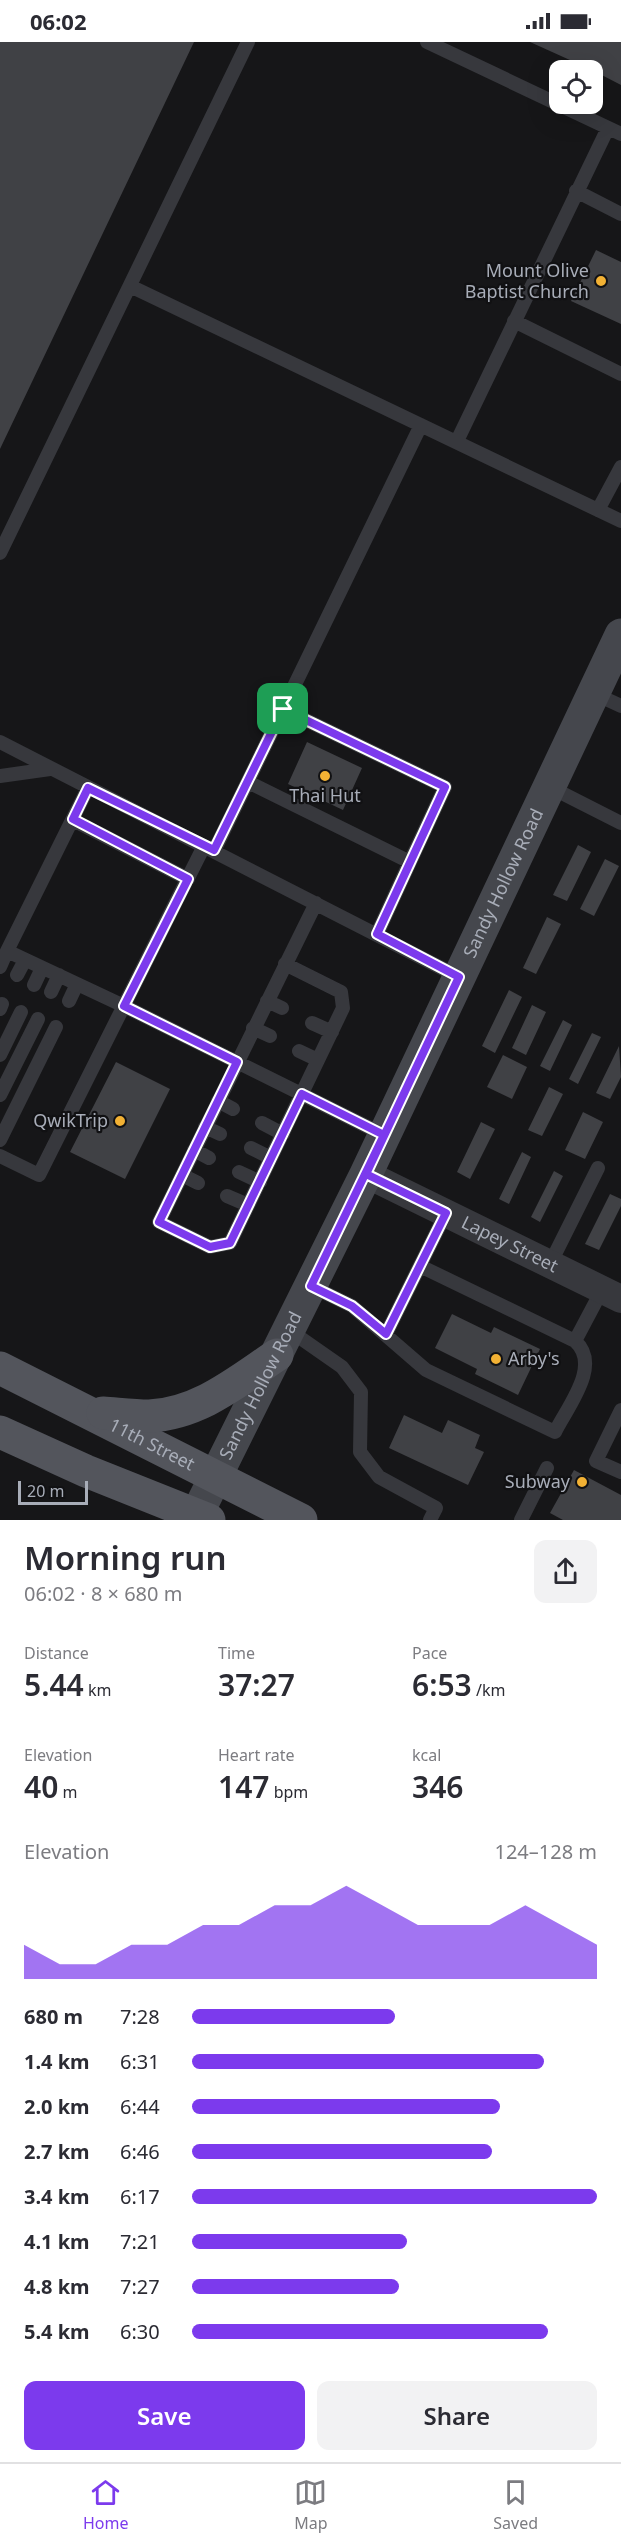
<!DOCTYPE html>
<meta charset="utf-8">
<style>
:root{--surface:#fff;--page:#f2f2f3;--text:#2b2b33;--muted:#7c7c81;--line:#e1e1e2;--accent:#7c3aed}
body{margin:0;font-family:"Noto Sans",sans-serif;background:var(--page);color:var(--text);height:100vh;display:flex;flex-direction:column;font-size:22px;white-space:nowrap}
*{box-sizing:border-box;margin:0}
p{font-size:20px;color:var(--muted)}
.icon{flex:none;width:33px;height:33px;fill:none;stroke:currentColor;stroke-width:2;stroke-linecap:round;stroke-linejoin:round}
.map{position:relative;height:1478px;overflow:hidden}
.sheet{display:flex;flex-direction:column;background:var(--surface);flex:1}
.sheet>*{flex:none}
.buttons{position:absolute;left:549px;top:18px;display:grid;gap:12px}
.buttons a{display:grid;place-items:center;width:54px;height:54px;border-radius:12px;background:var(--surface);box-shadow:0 6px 24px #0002;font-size:30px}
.scale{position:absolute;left:18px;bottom:15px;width:70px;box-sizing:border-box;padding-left:6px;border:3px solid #a8adb8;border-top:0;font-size:16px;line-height:21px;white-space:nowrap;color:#a8adb8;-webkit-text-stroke:4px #111113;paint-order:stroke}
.pin{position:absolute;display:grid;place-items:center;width:51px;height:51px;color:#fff;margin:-26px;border-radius:12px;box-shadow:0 3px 9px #0006}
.round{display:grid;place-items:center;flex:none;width:63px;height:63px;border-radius:12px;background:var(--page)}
.summary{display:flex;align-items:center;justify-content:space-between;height:102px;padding:0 24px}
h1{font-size:33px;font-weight:600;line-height:45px}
.figures{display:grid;grid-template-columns:repeat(3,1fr);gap:9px;height:102px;padding:6px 24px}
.figures div{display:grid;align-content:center}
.figures b{font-size:30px;font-weight:600}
.figures small{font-size:16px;font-weight:400}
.figures p{font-size:16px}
.chart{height:168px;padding:12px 24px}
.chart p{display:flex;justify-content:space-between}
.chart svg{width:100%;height:108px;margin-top:6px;fill:var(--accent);opacity:.7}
.primary-button{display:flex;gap:12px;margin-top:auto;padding:12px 24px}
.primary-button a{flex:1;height:69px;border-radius:12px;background:var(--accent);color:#fff;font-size:24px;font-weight:600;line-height:69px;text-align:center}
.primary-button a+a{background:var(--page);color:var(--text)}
ul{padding:0 24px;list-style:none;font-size:20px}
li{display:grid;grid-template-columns:96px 72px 1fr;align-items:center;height:45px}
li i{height:15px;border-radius:8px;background:var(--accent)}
.status{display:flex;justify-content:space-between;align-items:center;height:42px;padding:0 30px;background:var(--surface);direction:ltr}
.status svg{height:16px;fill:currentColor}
.dock{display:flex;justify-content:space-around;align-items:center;height:84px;border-top:2px solid var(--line);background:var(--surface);font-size:16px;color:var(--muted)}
.dock a{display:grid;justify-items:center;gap:3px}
.dock .active{color:var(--accent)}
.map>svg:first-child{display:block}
.building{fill:#404145}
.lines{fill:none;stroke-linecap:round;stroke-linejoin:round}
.lane{stroke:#37383d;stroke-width:14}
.street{stroke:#37383d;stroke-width:28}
.secondary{stroke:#45474d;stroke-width:33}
.primary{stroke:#53555c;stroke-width:33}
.route-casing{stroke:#fff;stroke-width:12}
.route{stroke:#7c3aed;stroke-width:8}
.poi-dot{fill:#f2b134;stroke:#111113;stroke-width:2}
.labels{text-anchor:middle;stroke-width:4.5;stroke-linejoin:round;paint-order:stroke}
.poi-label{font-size:18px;fill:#a8adb8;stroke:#111113;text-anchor:end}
.street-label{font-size:18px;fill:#a8adb8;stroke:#111113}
</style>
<div class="status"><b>06:02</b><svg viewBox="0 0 49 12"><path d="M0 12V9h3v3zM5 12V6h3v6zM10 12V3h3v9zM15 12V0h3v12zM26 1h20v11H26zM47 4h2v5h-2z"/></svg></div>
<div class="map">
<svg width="621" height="1478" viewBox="0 0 621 1478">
<rect width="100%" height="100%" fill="#161618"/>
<path class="building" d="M 0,0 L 194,0 L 0,407 Z
M 530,0 L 621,0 L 621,43 L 592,28 Z
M 596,208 L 621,220 L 621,282 L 571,259 Z
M 307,700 L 362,726 L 343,768 L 288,742 Z
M 578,803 L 591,810 L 567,859 L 553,853 Z
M 605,817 L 619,824 L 594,874 L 580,867 Z
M 547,875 L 561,882 L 536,932 L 523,926 Z
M 509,948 L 522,955 L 495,1011 L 482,1004 Z
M 532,963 L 546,970 L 526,1013 L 512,1006 Z
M 563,978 L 572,983 L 550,1029 L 540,1024 Z
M 592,991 L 601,995 L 578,1042 L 569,1037 Z
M 619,1004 L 621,1035 L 610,1057 L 596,1051 Z
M 503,1013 L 527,1025 L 512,1057 L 487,1045 Z
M 116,1020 L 170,1047 L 125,1137 L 70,1110 Z
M 549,1045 L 563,1052 L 542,1094 L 528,1088 Z
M 583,1070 L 603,1080 L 585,1117 L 565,1108 Z
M 481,1080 L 495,1087 L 470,1137 L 457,1130 Z
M 522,1110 L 531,1115 L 509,1162 L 499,1157 Z
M 554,1129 L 563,1134 L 540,1180 L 531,1175 Z
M 610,1152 L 621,1157 L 621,1164 L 599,1208 L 585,1202 Z
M 452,1272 L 491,1291 L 494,1285 L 540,1307 L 518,1353 L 475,1332 L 477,1327 L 435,1306 Z
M 404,1373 L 442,1391 L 448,1378 L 480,1393 L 475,1406 L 484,1410 L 468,1443 L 389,1406 Z
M 574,1428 L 621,1453 L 621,1478 L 563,1478 L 550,1471 Z"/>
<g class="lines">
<path class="lane" d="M 427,0 L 621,92
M 576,149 L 621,172
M 130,244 L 621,479
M 514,279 L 621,332
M 457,399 L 608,86
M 598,468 L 621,425
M 0,511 L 248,0
M 593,651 L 621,664
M 283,667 L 445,745 L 410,820
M 0,700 L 459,935
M 0,734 L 50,727
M 248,740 L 410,820 L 377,892
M 548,744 L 621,781
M 88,746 L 7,909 L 124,964 L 384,1093
M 73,778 L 188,837
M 214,809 L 421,383
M 285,922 L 341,950 L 343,966 L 230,1201 L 210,1205 L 159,1180 L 316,861
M 0,925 L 7,909
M 17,933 L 25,918
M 34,943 L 42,926
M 51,950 L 59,933
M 69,959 L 77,942
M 267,959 L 282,966
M 0,967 L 2,962
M 312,981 L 332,990
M 253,986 L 270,994
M 299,1009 L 318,1018
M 0,1013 L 21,970
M 0,1053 L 38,977
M 218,1059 L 233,1067
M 262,1081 L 283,1092
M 205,1085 L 220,1092
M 0,1098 L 56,985
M 251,1106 L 271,1116
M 194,1108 L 209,1116
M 0,1114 L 39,1133 L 204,804
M 239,1130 L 260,1140
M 182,1133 L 198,1141
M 227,1154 L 248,1163
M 550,1222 L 598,1126
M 311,1244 L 352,1264 L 426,1328 L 555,1390 C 568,1364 602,1323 575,1299 L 420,1224
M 289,1288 L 342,1325 L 361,1350 L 360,1410 L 379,1435 L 436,1466 L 430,1478
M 386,1292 L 446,1171
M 575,1299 L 602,1248
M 621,1368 L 596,1419 L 621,1430
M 521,1478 L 547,1426"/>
<path class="street" id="s1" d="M 366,1132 L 621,1257"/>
<path class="secondary" id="s2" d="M 194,1478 L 366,1132 L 621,593"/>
<g class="primary">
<path id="s3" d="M 0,1326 L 301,1478"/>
<path d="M 103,1371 C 118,1372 134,1374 149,1374 C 199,1372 238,1339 277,1313"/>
<path d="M 0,1390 L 86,1429 L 209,1478"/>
</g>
</g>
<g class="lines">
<defs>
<path id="route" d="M 283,667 L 214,808 L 88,746 L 73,777 L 188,837 L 124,964 L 237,1020 L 159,1180 L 210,1205 L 230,1201 L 302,1052 L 384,1093 L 311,1244 L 352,1264 L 386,1292 L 446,1171 L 366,1132 L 459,935 L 377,892 L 445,745 L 283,667"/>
</defs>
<use href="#route" class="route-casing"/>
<use href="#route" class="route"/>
</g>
<g class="poi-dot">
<circle cx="601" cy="239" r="6"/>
<circle cx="325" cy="734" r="6"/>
<circle cx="120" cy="1079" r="6"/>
<circle cx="496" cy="1317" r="6"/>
<circle cx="582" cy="1440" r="6"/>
</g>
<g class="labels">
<g class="poi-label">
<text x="589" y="235">Mount Olive<tspan x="589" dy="21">Baptist Church</tspan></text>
<text x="325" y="760" text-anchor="middle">Thai Hut</text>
<text x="108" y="1085">QwikTrip</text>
<text x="508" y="1323" text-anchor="start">Arby's</text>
<text x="570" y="1446">Subway</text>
</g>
<g class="street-label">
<text dy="6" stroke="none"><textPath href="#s2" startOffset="708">Sandy Hollow Road</textPath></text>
<text dy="6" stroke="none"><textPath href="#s1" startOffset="160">Lapey Street</textPath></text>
<text dy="6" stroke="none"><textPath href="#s2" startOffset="150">Sandy Hollow Road</textPath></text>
<text dy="6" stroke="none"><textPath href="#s3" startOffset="170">11th Street</textPath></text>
</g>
</g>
</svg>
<div class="buttons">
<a><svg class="icon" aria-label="locate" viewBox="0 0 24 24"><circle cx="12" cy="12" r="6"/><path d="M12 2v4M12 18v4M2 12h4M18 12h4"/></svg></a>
</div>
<div class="scale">20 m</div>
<div class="pin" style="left:283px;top:667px;background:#1e9e55"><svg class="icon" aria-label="arrive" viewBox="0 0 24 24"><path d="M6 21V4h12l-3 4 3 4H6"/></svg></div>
</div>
<section class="sheet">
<div class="summary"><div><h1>Morning run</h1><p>06:02 · 8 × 680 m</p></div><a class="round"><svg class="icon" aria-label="share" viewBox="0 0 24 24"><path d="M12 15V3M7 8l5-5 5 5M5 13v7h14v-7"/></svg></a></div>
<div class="figures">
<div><p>Distance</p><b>5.44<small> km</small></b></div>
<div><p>Time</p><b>37:27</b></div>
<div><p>Pace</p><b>6:53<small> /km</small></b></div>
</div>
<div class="figures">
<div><p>Elevation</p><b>40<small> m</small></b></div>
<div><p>Heart rate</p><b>147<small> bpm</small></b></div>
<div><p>kcal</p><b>346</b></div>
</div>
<div class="chart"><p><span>Elevation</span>124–128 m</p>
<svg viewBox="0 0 160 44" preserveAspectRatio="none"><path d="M0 44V30L10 38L20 38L30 30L40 30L50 22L60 22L70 14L80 14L90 6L100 14L110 22L120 22L130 22L140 14L150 22L160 30V44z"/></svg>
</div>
<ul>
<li><b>680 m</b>7:28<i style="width:50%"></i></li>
<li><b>1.4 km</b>6:31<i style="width:87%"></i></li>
<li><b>2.0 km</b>6:44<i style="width:76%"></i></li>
<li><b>2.7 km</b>6:46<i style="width:74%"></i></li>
<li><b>3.4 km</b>6:17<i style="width:100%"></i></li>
<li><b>4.1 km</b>7:21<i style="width:53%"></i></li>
<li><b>4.8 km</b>7:27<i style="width:51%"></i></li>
<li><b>5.4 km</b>6:30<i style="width:88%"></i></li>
</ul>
<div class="primary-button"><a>Save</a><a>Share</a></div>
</section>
<nav class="dock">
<a class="active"><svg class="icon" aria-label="home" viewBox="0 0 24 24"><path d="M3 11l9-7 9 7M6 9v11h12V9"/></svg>Home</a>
<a><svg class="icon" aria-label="map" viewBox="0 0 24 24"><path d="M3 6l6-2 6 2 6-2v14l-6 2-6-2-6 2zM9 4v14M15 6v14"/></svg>Map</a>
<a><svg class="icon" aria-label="saved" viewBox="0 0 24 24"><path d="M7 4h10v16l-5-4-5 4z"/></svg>Saved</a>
</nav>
